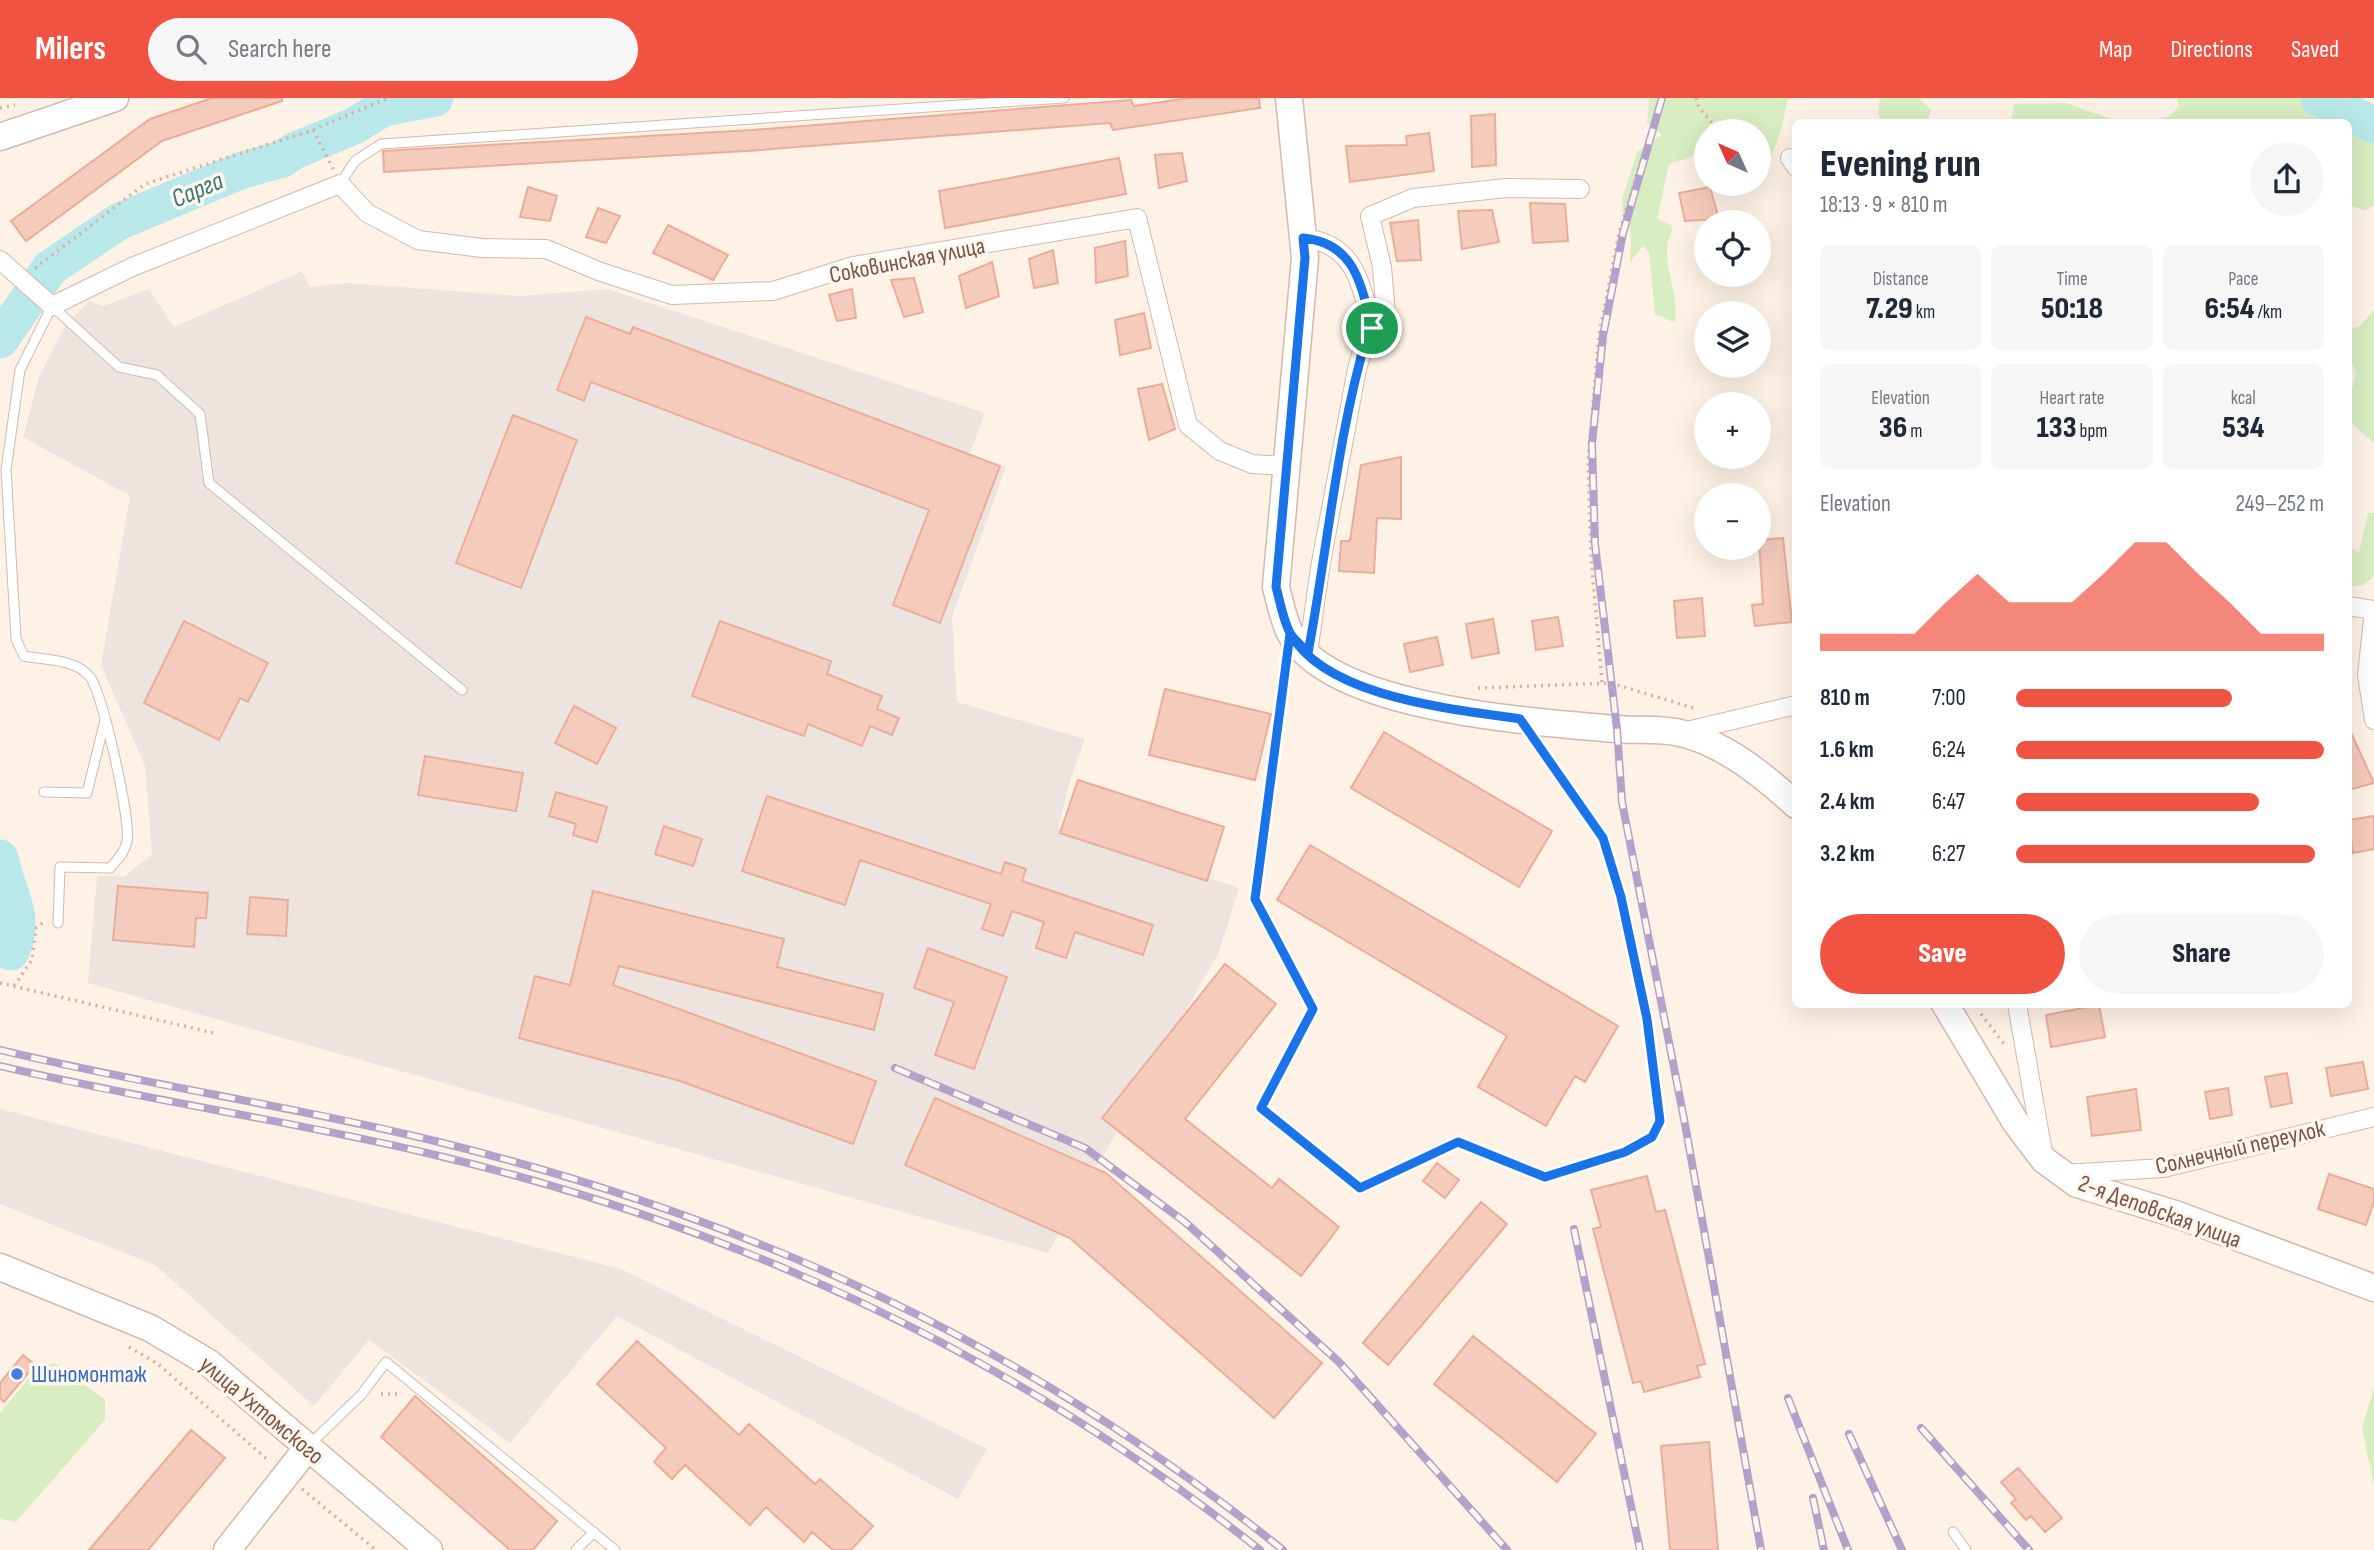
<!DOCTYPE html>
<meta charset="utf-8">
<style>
:root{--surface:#fff;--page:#f6f6f7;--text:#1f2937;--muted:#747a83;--accent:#f05342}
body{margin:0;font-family:"Sofia Sans Condensed",sans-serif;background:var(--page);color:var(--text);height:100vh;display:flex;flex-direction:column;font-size:26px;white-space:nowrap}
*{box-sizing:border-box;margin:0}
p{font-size:23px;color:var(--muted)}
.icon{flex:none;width:38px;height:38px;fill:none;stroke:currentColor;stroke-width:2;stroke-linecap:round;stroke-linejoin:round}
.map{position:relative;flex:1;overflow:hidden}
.panel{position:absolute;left:1792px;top:21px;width:560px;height:889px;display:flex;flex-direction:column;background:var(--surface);border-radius:10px;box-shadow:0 7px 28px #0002}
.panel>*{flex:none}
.needle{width:46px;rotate:315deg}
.controls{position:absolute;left:1694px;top:21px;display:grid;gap:14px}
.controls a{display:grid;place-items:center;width:77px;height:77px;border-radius:50%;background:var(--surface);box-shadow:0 7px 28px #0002;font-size:35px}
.pin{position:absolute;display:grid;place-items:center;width:60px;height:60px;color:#fff;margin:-30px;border:4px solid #fff;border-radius:50%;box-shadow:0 2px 7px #0007}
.round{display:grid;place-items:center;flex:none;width:74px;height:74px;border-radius:37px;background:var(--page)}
.overview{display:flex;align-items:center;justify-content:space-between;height:119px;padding:0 28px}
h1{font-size:38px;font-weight:800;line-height:52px}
.metrics{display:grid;grid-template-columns:repeat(3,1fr);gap:10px;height:119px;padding:7px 28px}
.metrics div{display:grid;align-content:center;border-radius:10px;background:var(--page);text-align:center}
.metrics b{font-size:30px;font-weight:800}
.metrics small{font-size:19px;font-weight:400}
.metrics p{font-size:19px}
.chart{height:196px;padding:14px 28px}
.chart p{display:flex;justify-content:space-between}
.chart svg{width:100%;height:126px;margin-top:7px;fill:var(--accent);opacity:.7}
.cta{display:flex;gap:14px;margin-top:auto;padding:14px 28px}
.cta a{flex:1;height:80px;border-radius:42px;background:var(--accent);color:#fff;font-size:28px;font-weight:800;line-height:80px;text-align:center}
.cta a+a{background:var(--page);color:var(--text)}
ul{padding:0 28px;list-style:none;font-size:23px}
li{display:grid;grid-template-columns:112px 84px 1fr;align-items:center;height:52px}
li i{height:18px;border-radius:9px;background:var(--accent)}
header{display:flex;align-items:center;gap:42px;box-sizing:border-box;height:98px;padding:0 35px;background:var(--accent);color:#fff}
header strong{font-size:33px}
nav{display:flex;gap:38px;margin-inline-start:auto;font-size:24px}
.search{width:490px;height:63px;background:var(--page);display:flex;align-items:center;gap:18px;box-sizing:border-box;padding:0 24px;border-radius:38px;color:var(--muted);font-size:26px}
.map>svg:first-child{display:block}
.industrial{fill:#eee4df}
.green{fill:#d9edc2}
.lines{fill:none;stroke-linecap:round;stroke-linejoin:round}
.river{stroke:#b8e8e9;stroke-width:37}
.building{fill:#f5cbbb;stroke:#e9ae9a;stroke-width:2}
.lane-casing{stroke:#d3b9ad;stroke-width:11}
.street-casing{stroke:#d3b9ad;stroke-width:20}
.secondary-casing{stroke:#d6b8aa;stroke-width:29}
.path{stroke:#dbae9d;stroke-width:3.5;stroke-dasharray:2 5;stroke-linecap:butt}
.lane{stroke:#fff;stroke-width:9}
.street{stroke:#fff;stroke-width:18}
.secondary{stroke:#fff;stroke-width:26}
.rail-casing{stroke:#b2a2c9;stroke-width:8}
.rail{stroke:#fff6ed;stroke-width:5;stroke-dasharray:16;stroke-linecap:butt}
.route-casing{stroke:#fff;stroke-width:14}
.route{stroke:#1a73e8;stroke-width:9}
.shop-dot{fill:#3f7fe0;stroke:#fff6ed;stroke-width:2.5}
.labels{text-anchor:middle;stroke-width:7;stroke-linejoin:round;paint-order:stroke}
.street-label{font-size:24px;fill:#795348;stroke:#fff6ed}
.shop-label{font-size:24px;fill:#366cbe;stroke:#fff6ed;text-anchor:start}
.water-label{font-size:26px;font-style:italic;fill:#387578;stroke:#fff6ed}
</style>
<header>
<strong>Milers</strong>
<div class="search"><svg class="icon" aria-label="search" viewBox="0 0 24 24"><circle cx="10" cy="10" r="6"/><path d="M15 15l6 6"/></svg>Search here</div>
<nav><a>Map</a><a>Directions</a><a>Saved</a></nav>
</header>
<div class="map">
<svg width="2374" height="1452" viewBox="0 0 2374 1452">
<rect width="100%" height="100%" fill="#fef1e5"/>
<path class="industrial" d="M 302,173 L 310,189 L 346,185 L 520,198 L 607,191 L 985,315 L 969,357 L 1006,369 L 952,519 L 957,604 L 1085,641 L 1069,686 L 1058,730 L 1239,790 L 1219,854 L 1048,1155 L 88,885 L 97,778 L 125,778 L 152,756 L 145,668 L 101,567 L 130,398 L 23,339 L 39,279 L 65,228 L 89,203 L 103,208 L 149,191 L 174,229 Z
M 0,1011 L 621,1171 L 987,1351 L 958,1401 L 617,1218 L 510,1345 L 369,1242 L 314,1308 L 155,1167 L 0,1106 Z"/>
<path class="green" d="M 1649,0 L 1788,0 L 1781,32 L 1769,64 L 1759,60 L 1759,33 L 1728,33 L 1719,23 L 1711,24 L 1692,59 L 1669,66 L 1657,121 L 1671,127 L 1672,133 C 1657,161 1681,195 1675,225 L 1655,216 L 1649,154 L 1643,147 L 1630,165 L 1631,135 L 1623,117 L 1622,102 L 1637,54 L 1662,37 L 1647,25 Z
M 1880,0 L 1919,0 L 1931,12 L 1927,24 L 1881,24 L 1878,14 Z
M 2177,0 L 2361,0 L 2374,8 L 2374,107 L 2365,113 L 2349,106 L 2348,24 L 2144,24 L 2168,19 L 2179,9 Z
M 2066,5 L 2120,24 L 2011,24 L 2014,6 Z
M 2374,212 L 2374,345 L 2349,323 L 2349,303 L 2356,275 L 2349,258 L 2348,231 L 2359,229 Z
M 2368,415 L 2374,415 L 2374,477 L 2364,487 L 2349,489 L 2349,449 L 2359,455 Z
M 55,1265 L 105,1302 L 105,1322 L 16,1424 L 0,1421 L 0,1315 L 39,1268 Z
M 2374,1290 L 2374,1388 L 2362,1330 Z"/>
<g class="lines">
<path class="river" d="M 2319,0 L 2374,27
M 0,242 L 50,170 L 118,124 L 240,73 L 282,61 L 294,53 L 354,28 L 383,10 L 435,0
M 0,760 C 7,796 27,817 11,854"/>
</g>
<path class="building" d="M 212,0 L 282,0 L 282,3 L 162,43 L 26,143 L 11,123 L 150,21 Z
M 1190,0 L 1259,0 L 1260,10 L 1113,32 L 1110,25 L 747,53 L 384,74 L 383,53 L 752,32 L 1131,2 L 1134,8 Z
M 1495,16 L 1496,67 L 1472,69 L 1471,18 Z
M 1429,35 L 1434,73 L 1350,84 L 1346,48 L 1407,47 L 1406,38 Z
M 1182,55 L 1187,83 L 1159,90 L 1155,57 Z
M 1119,60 L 1126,96 L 945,130 L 939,93 Z
M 528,89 L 557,98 L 550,123 L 520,119 Z
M 1710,89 L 1719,121 L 1685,123 L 1679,95 Z
M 1530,105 L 1565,106 L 1568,143 L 1533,145 Z
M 598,110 L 620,118 L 606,145 L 586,139 Z
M 1492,112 L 1499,144 L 1462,151 L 1458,113 Z
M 1418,122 L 1421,162 L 1397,163 L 1390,125 Z
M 668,127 L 728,157 L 713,182 L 653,155 Z
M 1125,143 L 1128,178 L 1096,185 L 1095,150 Z
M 1053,152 L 1058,185 L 1034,190 L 1029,161 Z
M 992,164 L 999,198 L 966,210 L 959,178 Z
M 914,180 L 923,214 L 904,219 L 891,182 Z
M 852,191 L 856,220 L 837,223 L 829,197 Z
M 1144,215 L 1151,250 L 1120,257 L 1115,222 Z
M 586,219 L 630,236 L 633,229 L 1000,368 L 940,525 L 893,507 L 929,412 L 591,284 L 584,303 L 557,292 Z
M 1162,286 L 1175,331 L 1149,342 L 1138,291 Z
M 513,317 L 577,342 L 521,490 L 456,465 Z
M 1401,359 L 1401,421 L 1377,420 L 1374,475 L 1339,473 L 1341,443 L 1350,443 L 1361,367 Z
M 1783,440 L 1792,524 L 1755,528 L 1752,507 L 1763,506 L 1759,442 Z
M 1702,500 L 1705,538 L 1677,540 L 1674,503 Z
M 1558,519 L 1563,548 L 1536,552 L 1532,523 Z
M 1493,521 L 1499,555 L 1472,560 L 1466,526 Z
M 184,523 L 268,565 L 248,604 L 240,600 L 219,642 L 144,605 Z
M 720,523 L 831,563 L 827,576 L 882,598 L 877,611 L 899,620 L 892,637 L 870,628 L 862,648 L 808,626 L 804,638 L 692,598 Z
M 1437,539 L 1443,567 L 1410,574 L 1404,546 Z
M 1165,591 L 1271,616 L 1255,682 L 1149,657 Z
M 574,608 L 616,630 L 597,666 L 555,645 Z
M 2348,628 L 2374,685 L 2348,692 Z
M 1384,634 L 1552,733 L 1519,789 L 1351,690 Z
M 425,658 L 523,675 L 516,713 L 418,697 Z
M 1078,682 L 1224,729 L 1207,783 L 1060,735 Z
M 556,694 L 607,709 L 597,744 L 573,737 L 576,726 L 549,718 Z
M 767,698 L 1001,776 L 1005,764 L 1026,771 L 1022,783 L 1153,827 L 1143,857 L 1075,834 L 1066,860 L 1036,850 L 1044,824 L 1012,813 L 1003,838 L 982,831 L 991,806 L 860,762 L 845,807 L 742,773 Z
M 2374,718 L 2374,751 L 2353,755 L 2348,722 Z
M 664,728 L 702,741 L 693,768 L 655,756 Z
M 1310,747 L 1618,928 L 1585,984 L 1575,978 L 1546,1028 L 1478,989 L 1507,938 L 1277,802 Z
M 118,788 L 208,795 L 206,820 L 196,820 L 194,849 L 113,842 Z
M 593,793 L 784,841 L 777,869 L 883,896 L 874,932 L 619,868 L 613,887 L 876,983 L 853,1046 L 677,982 L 519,940 L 535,878 L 570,887 Z
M 250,799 L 288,802 L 286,838 L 247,836 Z
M 928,850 L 1007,879 L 974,971 L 935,957 L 954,904 L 914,890 Z
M 1225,866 L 1276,906 L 1185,1021 L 1272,1090 L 1279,1081 L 1339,1129 L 1301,1178 L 1102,1020 Z
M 2099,907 L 2105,939 L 2051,949 L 2046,917 Z
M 2363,964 L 2368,991 L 2331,998 L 2326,970 Z
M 2287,975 L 2292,1005 L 2271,1009 L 2265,979 Z
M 2228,990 L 2232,1017 L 2210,1021 L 2205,994 Z
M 2136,991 L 2141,1032 L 2092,1038 L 2087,999 Z
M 935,1000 L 1106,1075 L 1322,1265 L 1274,1320 L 1070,1140 L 905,1067 Z
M 1437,1065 L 1459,1082 L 1445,1100 L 1423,1083 Z
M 2329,1076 L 2374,1091 L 2374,1103 L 2366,1127 L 2318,1111 Z
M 1647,1078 L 1656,1114 L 1665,1112 L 1705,1266 L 1697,1268 L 1700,1279 L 1644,1294 L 1641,1283 L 1633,1285 L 1593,1131 L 1601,1129 L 1591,1092 Z
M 1481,1104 L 1507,1126 L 1388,1267 L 1363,1245 Z
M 1473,1238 L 1596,1336 L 1557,1384 L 1434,1286 Z
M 637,1243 L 739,1337 L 749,1326 L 815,1386 L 820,1381 L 873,1428 L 851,1452 L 833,1452 L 812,1434 L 804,1444 L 766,1409 L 750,1427 L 685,1367 L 672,1381 L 654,1364 L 666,1350 L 597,1286 Z
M 23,1257 L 35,1267 L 4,1304 L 0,1300 L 0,1285 Z
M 415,1298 L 557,1423 L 533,1452 L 510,1452 L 381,1339 Z
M 191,1332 L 225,1360 L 148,1452 L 89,1452 Z
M 1709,1344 L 1718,1452 L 1670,1452 L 1661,1348 Z
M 2018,1370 L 2062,1420 L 2045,1434 L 2031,1418 L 2026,1422 L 2011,1405 L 2016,1401 L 2001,1384 Z"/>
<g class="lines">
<defs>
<path id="lane" d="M 340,86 L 355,63 L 381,46 L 1064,0
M 1289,541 L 1255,801 L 1313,911 L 1261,1009 L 1361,1090 L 1458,1044 L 1545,1079 L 1625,1054 L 1652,1039 L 1660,1023 L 1647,921 L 1621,799 L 1603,740 L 1525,628
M 44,694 L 87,695 L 105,622
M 58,825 L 60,769 L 110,770 C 118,761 125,754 127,743 C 131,723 103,596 90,579 C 76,561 45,562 24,558 L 16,541 L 6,372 L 20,272 L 52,208 L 119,269 L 157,277 L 200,316 L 209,385 L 462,592
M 309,1347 L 361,1297 L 386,1264 L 615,1452
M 1953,1434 L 1966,1452
M 576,1452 L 594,1434"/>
<path id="street" d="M 1790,60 L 1796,69
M 1303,140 C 1355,145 1361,186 1372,230
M 0,162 L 52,208 L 132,169 L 340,86 L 367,115 L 418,142 L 482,150 L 546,151 L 601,174 L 672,197 L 773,193 L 853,168 L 1137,120 L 1188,327 L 1220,353 L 1252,366 L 1286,368
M 2348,508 L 2374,512
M 2374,512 L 2367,577 L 2374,622
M 1308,555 L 1320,470 L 1357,271 L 1368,234 L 1386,216 L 1382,169 L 1370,118 L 1413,100 L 1506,90 L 1580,91
M 1683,634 L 1796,607
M 2017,906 L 2043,1055
M 2064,1076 L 2163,1070 L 2374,1019"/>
<path id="secondary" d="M 1289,0 L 1305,160 L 1276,489 C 1280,504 1283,521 1290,535 C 1330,612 1537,624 1616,631 C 1637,633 1660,630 1680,635 C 1724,645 1763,677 1796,707
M 0,39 L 115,0
M 1945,906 L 2016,1025 L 2044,1062 L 2077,1086 L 2175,1116 L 2374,1190
M 0,1169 L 150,1230 L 209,1265 L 429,1452
M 227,1452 L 308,1349"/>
</defs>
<use href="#lane" class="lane-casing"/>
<use href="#street" class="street-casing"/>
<use href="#secondary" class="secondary-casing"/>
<path class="path" d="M 1696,0 L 1699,10 L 1719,33
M 0,10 L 15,7
M 313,32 L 333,71
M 1759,55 L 1771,57
M 35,170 L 145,86 L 313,32 L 388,0
M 1602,584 L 1591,458 L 1588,363 L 1599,237 L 1619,135 L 1660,0
M 1478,590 L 1611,585 L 1697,611
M 0,885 L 218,936
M 14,888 L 32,862 L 36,830 L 44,824
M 1981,916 L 2004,946
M 129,1249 L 158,1266 L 269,1363
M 381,1296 L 401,1296
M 302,1391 L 376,1452"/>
<use href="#lane" class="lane"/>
<use href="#street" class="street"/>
<use href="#secondary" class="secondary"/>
<defs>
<path id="rail" d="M 1662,0 L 1623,135 L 1603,238 L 1592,346 L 1595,446 L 1617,631 L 1622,704 L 1685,1026 L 1761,1452
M 0,952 C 145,987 294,1008 439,1044 C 755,1122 1028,1247 1283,1452
M 0,968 C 143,1002 288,1022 431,1056 C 737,1128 1013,1256 1260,1452
M 895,970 L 1085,1050 L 1185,1124 L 1339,1264 L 1507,1452
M 1574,1131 L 1640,1452
M 1788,1300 L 1848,1452
M 1921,1330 L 2029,1452
M 1849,1336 L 1902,1452
M 1813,1400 L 1824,1452"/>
</defs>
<use href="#rail" class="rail-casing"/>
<use href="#rail" class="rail"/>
</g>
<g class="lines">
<defs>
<path id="route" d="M 1372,230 C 1361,186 1355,145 1303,140 L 1305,160 L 1276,489 C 1280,503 1283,522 1290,535 C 1326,600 1454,611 1520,621 L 1603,740 L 1621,799 L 1647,921 L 1660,1023 L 1652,1039 L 1625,1054 L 1545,1079 L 1458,1044 L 1360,1090 L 1261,1010 L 1313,911 L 1255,801 L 1290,536 L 1308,555 C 1328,448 1337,338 1368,234 L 1372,230"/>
</defs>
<use href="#route" class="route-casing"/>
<use href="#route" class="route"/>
</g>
<circle class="shop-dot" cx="17" cy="1276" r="7"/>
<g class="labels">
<g class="street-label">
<text transform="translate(907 162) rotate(-11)" y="8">Соковинская улица</text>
<text transform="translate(2240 1049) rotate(-13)" y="8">Солнечный переулок</text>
<text transform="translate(2160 1113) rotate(20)" y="8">2-я Деповская улица</text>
<text transform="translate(262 1312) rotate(40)" y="8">улица Ухтомского</text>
</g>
<g class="shop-label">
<text x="31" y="1284">Шиномонтаж</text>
</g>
<g class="water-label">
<text transform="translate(197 91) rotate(-23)" y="9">Сарга</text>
</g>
</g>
</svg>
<div class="controls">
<a><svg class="needle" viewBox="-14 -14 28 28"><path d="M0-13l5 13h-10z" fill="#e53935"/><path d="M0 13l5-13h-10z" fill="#747a83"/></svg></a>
<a><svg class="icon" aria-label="locate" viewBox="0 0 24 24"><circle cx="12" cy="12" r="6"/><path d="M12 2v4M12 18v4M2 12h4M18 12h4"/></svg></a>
<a><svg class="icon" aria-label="layers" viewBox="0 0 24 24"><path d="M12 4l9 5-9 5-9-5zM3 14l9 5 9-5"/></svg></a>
<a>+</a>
<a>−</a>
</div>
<div class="pin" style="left:1372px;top:230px;background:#1e9e55"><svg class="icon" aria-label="arrive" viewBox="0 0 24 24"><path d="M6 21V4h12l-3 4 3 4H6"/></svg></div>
<section class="panel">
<div class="overview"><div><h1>Evening run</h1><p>18:13 · 9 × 810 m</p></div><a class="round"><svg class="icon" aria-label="share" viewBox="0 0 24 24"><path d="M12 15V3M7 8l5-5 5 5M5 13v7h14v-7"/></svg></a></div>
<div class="metrics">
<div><p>Distance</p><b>7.29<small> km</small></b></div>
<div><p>Time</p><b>50:18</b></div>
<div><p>Pace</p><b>6:54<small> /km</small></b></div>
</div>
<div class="metrics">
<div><p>Elevation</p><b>36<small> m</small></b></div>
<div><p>Heart rate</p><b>133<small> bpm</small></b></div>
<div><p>kcal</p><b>534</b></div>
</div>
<div class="chart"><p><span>Elevation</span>249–252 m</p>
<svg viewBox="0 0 160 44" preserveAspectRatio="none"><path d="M0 44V38L10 38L20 38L30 38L40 27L50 17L60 27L70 27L80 27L90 17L100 6L110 6L120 17L130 27L140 38L150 38L160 38V44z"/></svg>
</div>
<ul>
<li><b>810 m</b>7:00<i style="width:70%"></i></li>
<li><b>1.6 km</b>6:24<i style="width:100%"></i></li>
<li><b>2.4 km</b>6:47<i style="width:79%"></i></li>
<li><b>3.2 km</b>6:27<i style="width:97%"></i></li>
</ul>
<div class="cta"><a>Save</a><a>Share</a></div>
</section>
</div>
